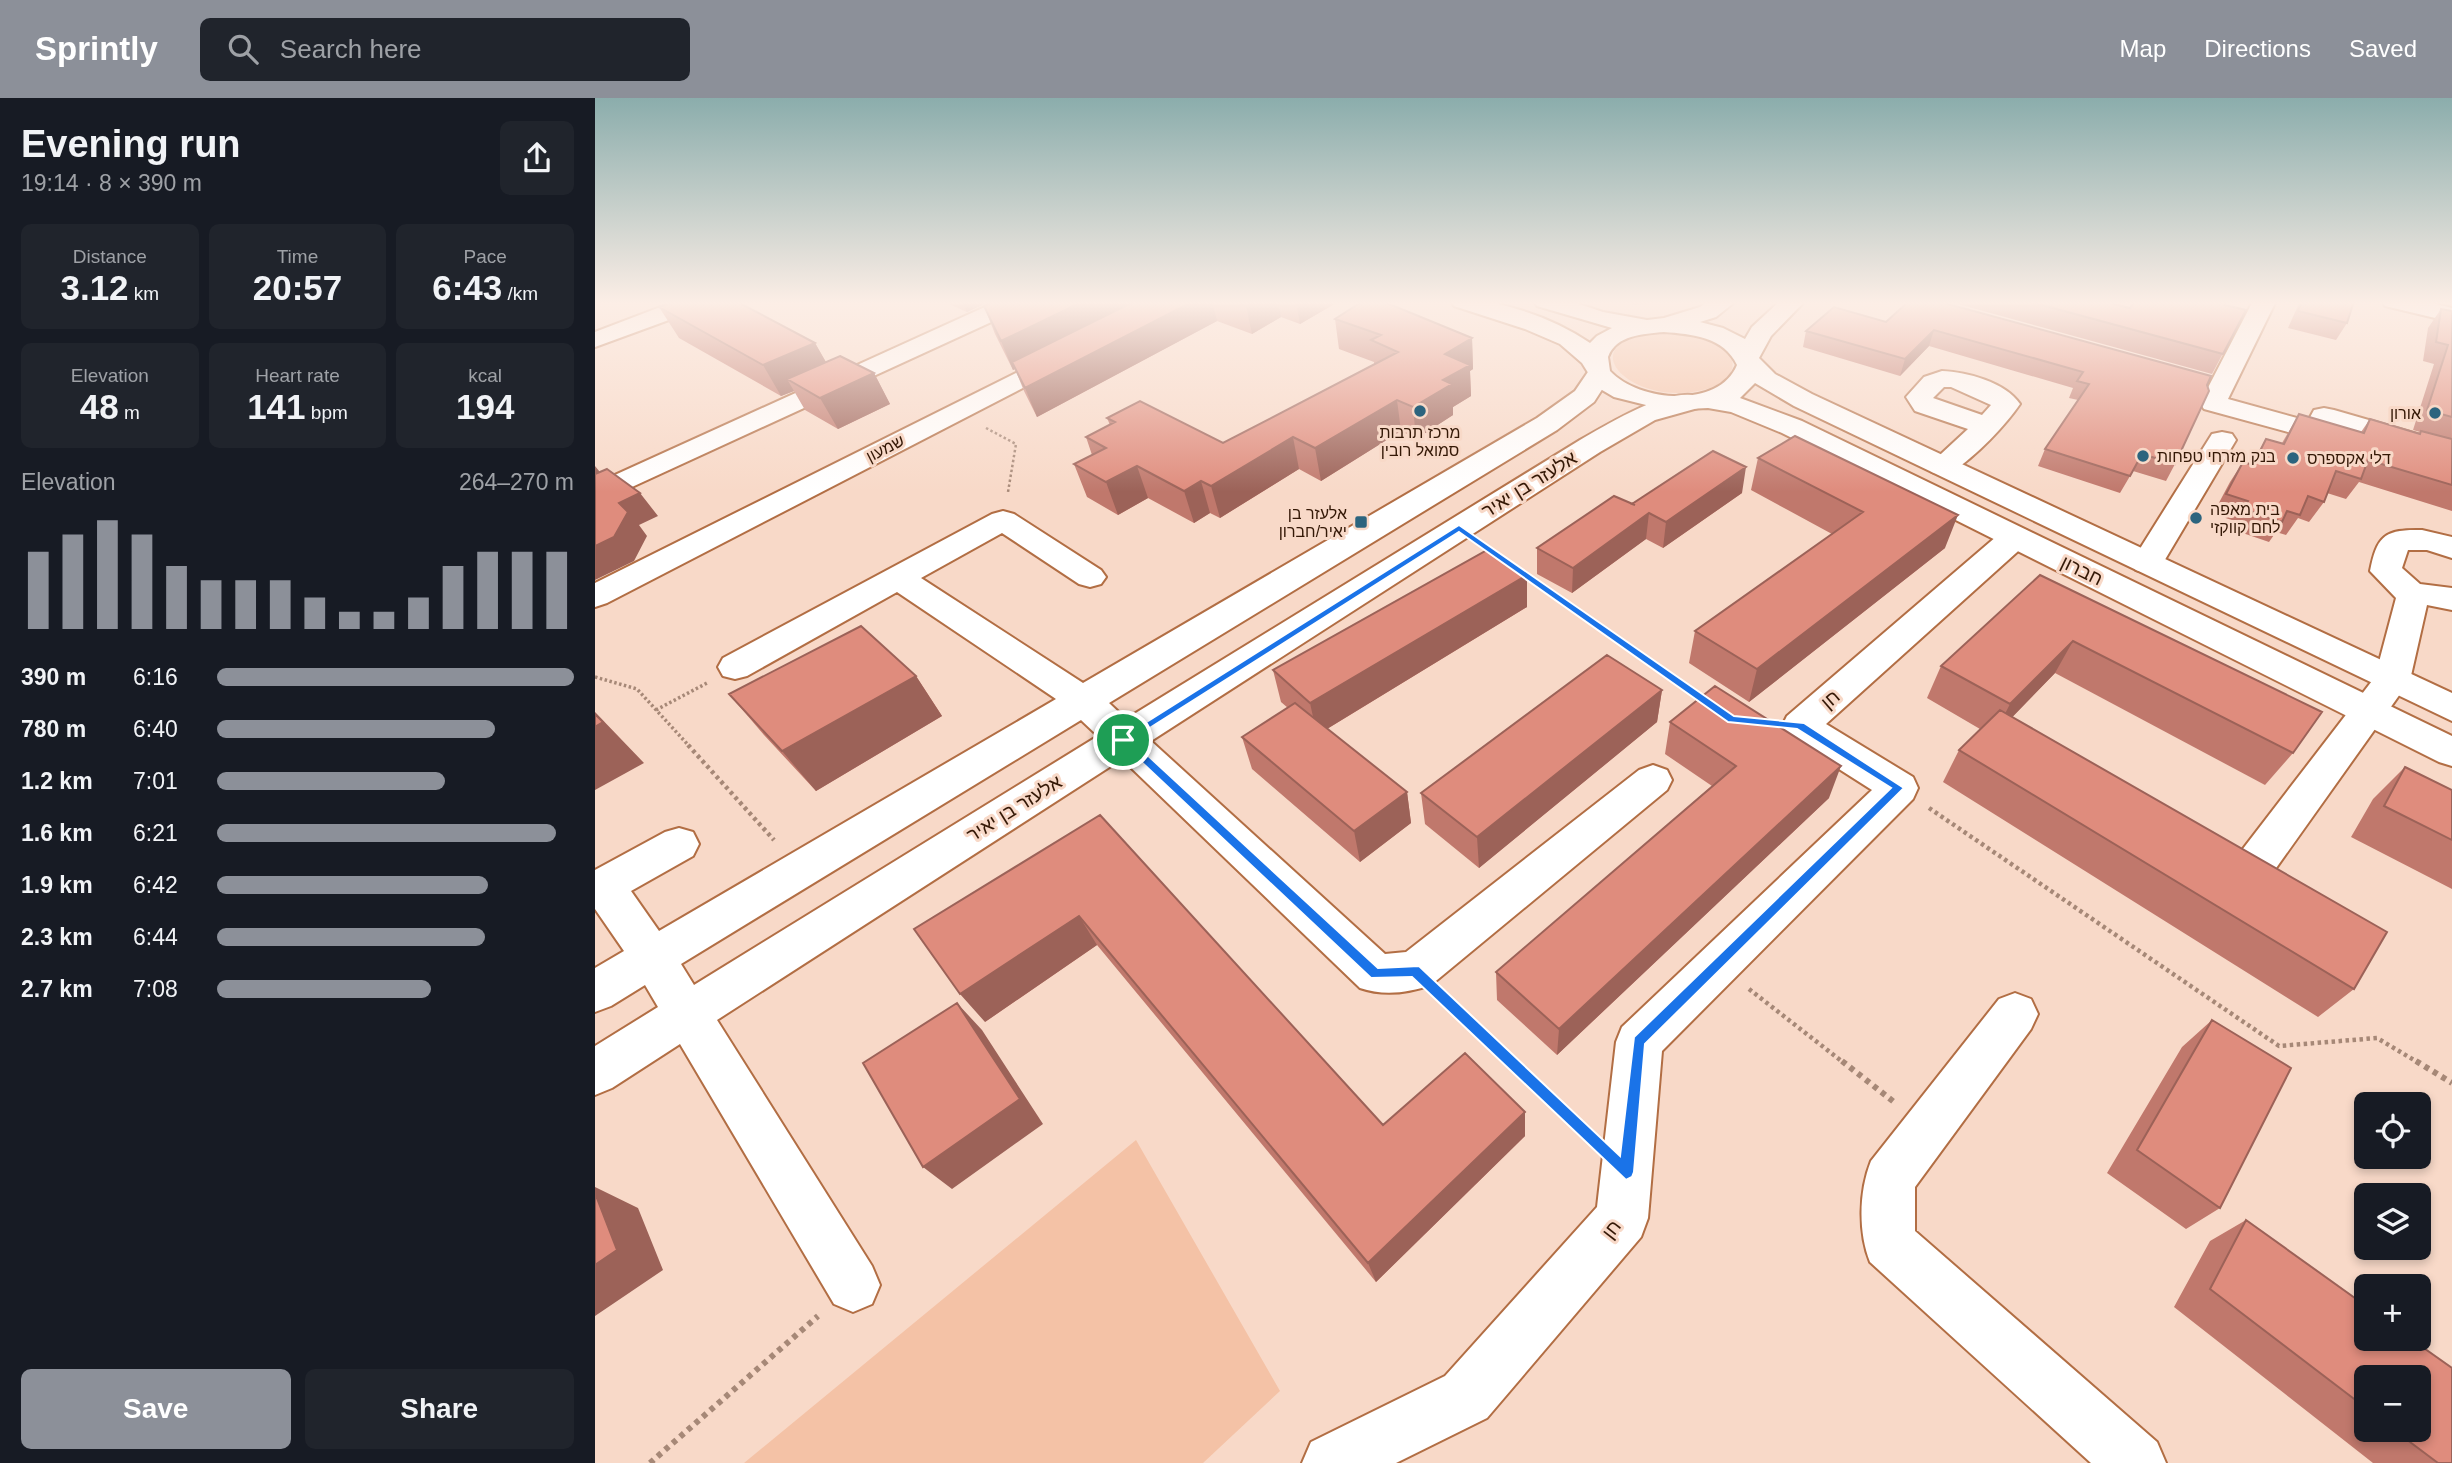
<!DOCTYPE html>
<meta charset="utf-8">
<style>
:root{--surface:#171b24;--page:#20242c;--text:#f1f3f6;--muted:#9ea1a6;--accent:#8c9099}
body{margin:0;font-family:Helvetica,Heebo,sans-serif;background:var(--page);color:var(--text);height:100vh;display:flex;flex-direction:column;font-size:26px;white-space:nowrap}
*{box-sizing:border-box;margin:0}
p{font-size:23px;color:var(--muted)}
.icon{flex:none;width:38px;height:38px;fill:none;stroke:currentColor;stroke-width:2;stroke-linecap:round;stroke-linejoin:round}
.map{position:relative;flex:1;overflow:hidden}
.panel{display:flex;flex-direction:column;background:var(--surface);width:595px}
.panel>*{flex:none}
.controls{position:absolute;left:1759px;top:994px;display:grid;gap:14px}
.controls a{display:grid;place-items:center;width:77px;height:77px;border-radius:10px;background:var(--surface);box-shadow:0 4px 10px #0003;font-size:35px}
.pin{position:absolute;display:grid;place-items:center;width:60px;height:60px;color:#fff;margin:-30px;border:4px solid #fff;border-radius:50%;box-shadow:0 2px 7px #0007}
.round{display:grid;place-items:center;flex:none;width:74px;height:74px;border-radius:10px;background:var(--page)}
.headline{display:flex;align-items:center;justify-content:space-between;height:119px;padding:0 21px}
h1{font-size:38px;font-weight:700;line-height:52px}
.metrics{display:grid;grid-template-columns:repeat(3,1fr);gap:10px;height:119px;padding:7px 21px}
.metrics div{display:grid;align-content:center;border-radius:10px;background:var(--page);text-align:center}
.metrics b{font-size:35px;font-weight:700}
.metrics small{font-size:19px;font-weight:400}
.metrics p{font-size:19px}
.chart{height:196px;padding:14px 21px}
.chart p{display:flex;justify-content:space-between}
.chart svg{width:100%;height:126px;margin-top:7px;stroke:var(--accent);stroke-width:6}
.primary-button{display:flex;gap:14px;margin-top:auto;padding:14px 21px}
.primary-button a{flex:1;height:80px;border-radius:10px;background:var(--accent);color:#fff;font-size:28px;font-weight:700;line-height:80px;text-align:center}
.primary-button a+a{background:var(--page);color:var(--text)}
ul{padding:0 21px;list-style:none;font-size:23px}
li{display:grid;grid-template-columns:112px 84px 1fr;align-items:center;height:52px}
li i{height:18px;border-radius:9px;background:var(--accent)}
header{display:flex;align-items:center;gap:42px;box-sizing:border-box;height:98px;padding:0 35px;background:var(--accent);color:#fff}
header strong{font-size:33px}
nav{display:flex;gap:38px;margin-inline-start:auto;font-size:24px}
.search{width:490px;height:63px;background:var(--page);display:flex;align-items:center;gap:18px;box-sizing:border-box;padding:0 24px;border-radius:10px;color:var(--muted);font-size:26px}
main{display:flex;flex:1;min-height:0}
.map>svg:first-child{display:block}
.green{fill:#f4c2a6}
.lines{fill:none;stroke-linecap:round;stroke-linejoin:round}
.minor-casing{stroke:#b26e44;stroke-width:4}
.major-casing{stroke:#b26e44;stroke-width:4}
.path-far3{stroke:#a68877;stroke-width:2.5;stroke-dasharray:2.5 2.5;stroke-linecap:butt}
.path-far2{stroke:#a68877;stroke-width:3.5;stroke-dasharray:2.5 2.5;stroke-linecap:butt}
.path-far1{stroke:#a68877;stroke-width:4.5;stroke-dasharray:3.5 3.5;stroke-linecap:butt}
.path{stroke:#a68877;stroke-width:6;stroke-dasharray:5 5;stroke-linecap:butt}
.minor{fill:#fff;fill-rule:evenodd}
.major{fill:#fff;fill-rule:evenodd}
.wall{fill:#c0786c;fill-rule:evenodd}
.shaded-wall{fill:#9c6258}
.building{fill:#df8c7d;stroke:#9c6258;stroke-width:2}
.route{fill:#1a73e8;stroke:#fff;stroke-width:2;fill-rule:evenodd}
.poi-dot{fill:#2c647e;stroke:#f8d9c8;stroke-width:2.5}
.labels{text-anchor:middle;stroke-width:6;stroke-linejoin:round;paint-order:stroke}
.far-poi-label{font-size:16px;fill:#341806;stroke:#f8d9c8;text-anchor:start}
.far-street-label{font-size:16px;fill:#341806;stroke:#f8d9c8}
.street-label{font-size:19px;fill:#341806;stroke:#f8d9c8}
</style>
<header>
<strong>Sprintly</strong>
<div class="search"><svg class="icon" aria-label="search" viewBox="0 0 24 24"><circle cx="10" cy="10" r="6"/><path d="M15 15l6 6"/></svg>Search here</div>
<nav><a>Map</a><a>Directions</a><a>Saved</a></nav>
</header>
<main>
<section class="panel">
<div class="headline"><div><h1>Evening run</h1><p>19:14 · 8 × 390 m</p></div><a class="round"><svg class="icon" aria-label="share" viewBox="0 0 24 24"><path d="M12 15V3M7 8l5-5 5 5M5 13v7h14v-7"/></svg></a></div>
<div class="metrics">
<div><p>Distance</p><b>3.12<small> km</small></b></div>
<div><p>Time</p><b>20:57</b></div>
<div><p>Pace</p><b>6:43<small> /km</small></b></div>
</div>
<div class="metrics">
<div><p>Elevation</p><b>48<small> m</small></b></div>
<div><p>Heart rate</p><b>141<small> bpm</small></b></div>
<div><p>kcal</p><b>194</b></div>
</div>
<div class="chart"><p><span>Elevation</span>264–270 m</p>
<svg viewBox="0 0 160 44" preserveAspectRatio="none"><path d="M5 44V17M15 44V11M25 44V6M35 44V11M45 44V22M55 44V27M65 44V27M75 44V27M85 44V33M95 44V38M105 44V38M115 44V33M125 44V22M135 44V17M145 44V17M155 44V17"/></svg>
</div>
<ul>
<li><b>390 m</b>6:16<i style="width:100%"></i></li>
<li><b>780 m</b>6:40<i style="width:78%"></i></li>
<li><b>1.2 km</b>7:01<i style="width:64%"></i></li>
<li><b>1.6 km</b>6:21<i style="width:95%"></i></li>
<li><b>1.9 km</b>6:42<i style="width:76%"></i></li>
<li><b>2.3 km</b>6:44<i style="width:75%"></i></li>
<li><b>2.7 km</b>7:08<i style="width:60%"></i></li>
</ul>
<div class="primary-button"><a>Save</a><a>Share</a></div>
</section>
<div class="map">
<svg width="1857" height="1365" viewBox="0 0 1857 1365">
<rect width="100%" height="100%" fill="#f8d9c8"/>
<path class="green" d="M 1075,234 C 1092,236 1144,244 1137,271 C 1134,282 1122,288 1112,291 C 1036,313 964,239 1075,234 Z
M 541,1042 L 685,1293 L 608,1365 L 149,1365 Z"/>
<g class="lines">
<defs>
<path id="minor" d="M 403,203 L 434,203 L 431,208 L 0,406 L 0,386 Z
M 1658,203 L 1681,203 L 1633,301 L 1713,323 L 1719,312 L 1729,310 L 1739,312 L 1857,346 L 1857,363 L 1738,329 L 1732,340 L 1722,342 L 1609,311 L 1605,305 Z
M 1787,203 L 1829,203 L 1857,210 L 1857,224 L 1790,208 Z
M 469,251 L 478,254 L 482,259 L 478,264 L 12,505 L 0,509 L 0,485 Z
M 1004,268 L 1013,271 L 1017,276 L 999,304 L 962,332 L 514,605 L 531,621 L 985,342 C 1014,326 1070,290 1103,298 L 1107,304 L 1103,310 L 1060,322 L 1005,354 L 556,643 L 790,856 L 811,854 L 1044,672 L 1058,667 L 1072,672 L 1077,682 L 1072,692 L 836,887 C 813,895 788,898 765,890 L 527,661 L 122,922 L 277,1168 L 285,1187 L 277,1206 L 258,1214 L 239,1206 L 85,946 L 17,990 L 0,997 L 0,948 L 63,909 L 50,887 L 16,908 L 0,914 L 0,870 L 29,853 L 0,811 L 0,772 L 70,734 L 84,730 L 98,734 L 104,746 L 98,758 L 36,793 L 64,833 L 461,601 L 302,494 L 152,578 L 140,581 L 128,578 L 123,569 L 128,560 L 397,416 L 408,413 L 419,416 L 506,472 L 511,479 L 506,486 L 495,489 L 484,486 L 407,435 L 326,480 L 488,585 L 942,320 L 980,293 L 995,271 ZM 486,622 L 503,638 L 99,887 L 86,866 Z
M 1347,273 C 1372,274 1410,284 1425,306 C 1411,327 1380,359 1358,373 C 1351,377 1345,376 1337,374 L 1333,368 L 1373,331 L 1320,313 L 1311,299 L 1329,279 ZM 1356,289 L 1396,307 L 1387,317 L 1338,300 L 1349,289 Z
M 1627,334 L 1637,336 L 1641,342 L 1568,465 L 1563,472 L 1552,475 L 1541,472 L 1536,465 L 1617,336 Z
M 1420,430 L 1431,432 L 1435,439 L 1431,446 L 1231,626 L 1318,679 L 1323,690 L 1318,701 L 1067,953 L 1053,1120 L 1046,1139 L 892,1320 L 801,1365 L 707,1365 L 716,1344 L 850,1278 L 1002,1109 L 1021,944 L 1027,929 L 1277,692 L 1192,638 L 1187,628 L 1192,618 L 1409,432 Z
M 1827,432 L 1857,439 L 1857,460 L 1832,452 L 1813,452 L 1807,470 L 1825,486 L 1857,490 L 1857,512 L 1832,507 L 1815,582 L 1674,780 L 1659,785 L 1644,780 L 1638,768 L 1644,756 L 1780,579 L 1801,500 L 1775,473 C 1782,438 1789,431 1827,432 Z
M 1420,895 L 1436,901 L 1443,916 L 1436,931 L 1320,1089 L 1320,1133 L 1562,1344 L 1571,1365 L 1496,1365 L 1275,1164 C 1263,1134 1264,1093 1276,1063 L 1404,901 Z"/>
<path id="major" d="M 81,203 L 115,203 L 112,208 L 0,249 L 0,234 Z
M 856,203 C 868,203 882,202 894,204 C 929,211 966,225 995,245 L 1002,238 L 1017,230 L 942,208 L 939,203 L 975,203 L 1008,214 L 1052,222 L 1069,220 L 1105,209 L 1113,203 L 1141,203 L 1121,219 L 1105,224 L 1128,230 L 1150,241 L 1157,229 L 1185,203 L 1210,203 L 1176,238 L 1164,260 L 1180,276 L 1217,296 L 1857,595 L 1857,623 L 1199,308 L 1160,285 L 1145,300 L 1207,323 L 1857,638 L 1857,668 L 1844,664 L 1187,335 L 1136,314 L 1113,310 L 1071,312 L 1019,299 L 1002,289 L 987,265 L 965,246 L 930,231 L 859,208 ZM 1069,234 C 1097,236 1129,239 1142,267 C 1124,311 1044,304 1015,273 L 1013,259 C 1021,237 1048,236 1069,234 Z"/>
</defs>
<use href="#minor" class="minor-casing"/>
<use href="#major" class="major-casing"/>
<path class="path-far3" d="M 391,330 L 421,346 L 413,394"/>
<path class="path-far2" d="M 930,476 L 1109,602
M 0,579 L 42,591 L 95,649
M 61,612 L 112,585"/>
<path class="path-far1" d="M 93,647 L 179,742
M 1334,710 L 1684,948 L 1782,940 L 1824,965
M 1154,891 L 1249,965
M 848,900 L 916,965"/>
<path class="path" d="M 915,963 L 991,1036
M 1247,963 L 1299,1004
M 1821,963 L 1857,985
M 55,1365 L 223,1218"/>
<use href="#minor" class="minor"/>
<use href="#major" class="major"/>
</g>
<path class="wall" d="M 347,203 L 740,203 L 741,205 L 705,226 L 686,219 L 657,236 L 622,223 L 442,319 L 429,293 L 420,271 L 418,272 L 400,236 L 389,208 L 390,208 L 389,206 L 372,214 Z
M 1029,203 L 1082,203 L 1039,207 Z
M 1314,203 L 1612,287 L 1580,366 L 1571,383 L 1538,373 L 1525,395 L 1443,368 L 1450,351 L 1483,302 L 1474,300 L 1478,290 L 1334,248 L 1305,278 L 1208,249 L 1211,233 L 1291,224 Z
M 1352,203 L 1507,203 L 1535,210 L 1630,207 L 1651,212 L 1617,276 Z
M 1705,203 L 1759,203 L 1752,225 L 1741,242 L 1693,230 Z
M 64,209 L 220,245 L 231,264 L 279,275 L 295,306 L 243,331 L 210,312 L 199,293 L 186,298 L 84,240 Z
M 1846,211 L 1857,213 L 1857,413 L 1764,384 L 1751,401 L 1732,395 L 1729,404 L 1714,424 L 1703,420 L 1691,437 L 1681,434 L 1674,444 L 1636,431 L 1640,423 L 1618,416 L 1635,384 L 1648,364 L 1656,366 L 1671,341 L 1687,345 L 1704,316 L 1766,334 L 1775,321 L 1824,335 L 1825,334 L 1818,332 L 1839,266 L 1828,263 L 1833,230 Z
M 740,221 L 877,240 L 878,271 L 875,273 L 876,298 L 858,309 L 858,317 L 821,341 L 806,333 L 726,383 L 704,371 L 625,420 L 615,415 L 599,425 L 553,400 L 523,417 L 492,399 L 479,366 L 497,357 L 491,339 L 515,327 L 512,320 L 628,345 L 779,266 L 779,264 L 744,251 Z
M 1163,360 L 1350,450 L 1154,604 L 1094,565 L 1100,533 L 1237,436 L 1156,392 Z
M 1147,395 L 1068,450 L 1051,441 L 977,495 L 942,476 L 942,450 L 1037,406 Z
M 932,477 L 932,509 L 732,631 L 812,694 L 816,725 L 765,764 L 657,671 L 647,639 L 693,610 L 686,604 L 678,572 Z
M 1445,477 L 1698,655 L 1670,687 L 1460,575 L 1417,619 L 1759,891 L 1723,919 L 1348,684 L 1364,652 L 1385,631 L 1332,600 L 1346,568 Z
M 321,578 L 347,618 L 221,693 L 169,637 L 134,596 Z
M 1067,592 L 1062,624 L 884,770 L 830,726 L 826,695 Z
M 1075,624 L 1234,700 L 962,957 L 902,902 L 901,874 L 1117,688 L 1070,656 Z
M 1810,669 L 1857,692 L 1857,791 L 1756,739 L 1778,701 Z
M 505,717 L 788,1027 L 930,1014 L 930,1038 L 781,1184 L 502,847 L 390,924 Z
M 1617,922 L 1625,1110 L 1591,1131 L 1512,1075 L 1587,949 Z
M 1651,1122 L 1857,1365 L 1778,1365 L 1579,1209 L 1615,1143 ZM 1771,1279 L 1824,1332 L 1771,1332 Z"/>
<path class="shaded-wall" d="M 367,203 L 388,203 L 389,206 L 372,214 Z
M 489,203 L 553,203 L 417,264 L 420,271 L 418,272 L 406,243 Z
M 599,203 L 617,203 L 622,223 L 442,319 L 430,290 Z
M 659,203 L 683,203 L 686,219 L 657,236 L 651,208 Z
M 701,203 L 740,203 L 741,205 L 705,226 Z
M 1339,232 L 1334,248 L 1305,278 L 1310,261 Z
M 877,240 L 878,271 L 875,273 L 876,298 L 858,309 L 858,317 L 821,341 L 818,309 L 850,256 Z
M 220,245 L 237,275 L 192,281 L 199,293 L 186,298 L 168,267 Z
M 279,275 L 295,306 L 243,331 L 225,300 Z
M 802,302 L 806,333 L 726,383 L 720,350 Z
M 698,339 L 704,371 L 625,420 L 616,388 Z
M 0,368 L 9,379 L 0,384 Z
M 542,368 L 553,400 L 523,417 L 511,384 Z
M 1151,369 L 1147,395 L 1068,450 L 1071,424 Z
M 606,383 L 615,415 L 599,425 L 589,393 Z
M 45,395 L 63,418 L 44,427 L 52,438 L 39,463 L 0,482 L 0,448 L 24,405 Z
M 1054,415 L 1051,441 L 977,495 L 978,470 Z
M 1363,417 L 1350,450 L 1154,604 L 1162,571 Z
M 932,477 L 932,509 L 722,637 L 715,605 Z
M 1478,543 L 1460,575 L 1398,639 L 1415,606 Z
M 321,578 L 347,618 L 221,693 L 187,653 Z
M 1067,592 L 1062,624 L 884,770 L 882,739 Z
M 0,614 L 49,665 L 0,692 Z
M 1246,668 L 1234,700 L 962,957 L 964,931 Z
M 812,694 L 816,725 L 765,764 L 759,733 Z
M 484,818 L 502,847 L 390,924 L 365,896 Z
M 362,905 L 387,932 L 448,1026 L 357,1091 L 328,1069 Z
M 930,1014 L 930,1038 L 781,1184 L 773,1165 Z
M 0,1089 L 43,1110 L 68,1172 L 0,1218 Z"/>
<path class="building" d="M 80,203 L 141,203 L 220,245 L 168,267 L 64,209 Z
M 397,203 L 489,203 L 406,243 L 389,208 L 398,204 Z
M 540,203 L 599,203 L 430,290 L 417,264 Z
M 639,203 L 659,203 L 651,208 Z
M 768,203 L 787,203 L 877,240 L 850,256 L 875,267 L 848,282 L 857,286 L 818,309 L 802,302 L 720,350 L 698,339 L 616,388 L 606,383 L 589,393 L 542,368 L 511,384 L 479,366 L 511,350 L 491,339 L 520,324 L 512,320 L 545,303 L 628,345 L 803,254 L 776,242 L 786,237 L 740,221 Z
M 1314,203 L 1342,203 L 1616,278 L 1612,287 L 1614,293 L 1580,366 L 1547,356 L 1535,378 L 1450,351 L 1494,286 L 1482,283 L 1488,274 L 1339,232 L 1310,261 L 1211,233 L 1239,209 L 1291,224 Z
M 1432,203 L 1507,203 L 1535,210 L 1540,203 L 1632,203 L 1630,207 L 1651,212 L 1628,256 Z
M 1707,203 L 1759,203 L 1752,225 L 1703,213 Z
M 1846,211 L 1857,213 L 1857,319 L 1832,312 L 1853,247 L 1841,244 Z
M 245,258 L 279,275 L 225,300 L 192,281 Z
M 1704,316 L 1769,335 L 1775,321 L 1825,336 L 1826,333 L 1857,341 L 1857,387 L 1773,362 L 1766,381 L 1741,373 L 1729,404 L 1713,398 L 1705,417 L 1692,413 L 1687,424 L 1649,411 L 1653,403 L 1631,396 L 1648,364 L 1658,367 L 1671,341 L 1689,346 Z
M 1200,338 L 1363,417 L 1162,571 L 1100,533 L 1268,414 L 1163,360 Z
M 1118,353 L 1151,369 L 1071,424 L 1054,415 L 978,470 L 942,450 L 1019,398 L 1040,407 L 1037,406 Z
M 12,371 L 45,395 L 24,405 L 33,414 L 19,439 L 0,448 L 0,376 Z
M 894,451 L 932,477 L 715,605 L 678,572 Z
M 1445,477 L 1727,614 L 1698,655 L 1478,543 L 1415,606 L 1346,568 Z
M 266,528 L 321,578 L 187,653 L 134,596 Z
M 1012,557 L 1067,592 L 882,739 L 826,695 Z
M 1120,588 L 1246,668 L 964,931 L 901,874 L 1141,668 L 1075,624 Z
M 700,605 L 812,694 L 759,733 L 647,639 Z
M 1405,612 L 1792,834 L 1759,891 L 1364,652 Z
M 0,616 L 8,624 L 0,629 Z
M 1810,669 L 1857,692 L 1857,742 L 1789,708 Z
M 505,717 L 788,1027 L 870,955 L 930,1014 L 773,1165 L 484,818 L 365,896 L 319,831 Z
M 362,905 L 425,1001 L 328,1069 L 268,965 Z
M 1617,922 L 1696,970 L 1625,1110 L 1542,1052 Z
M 0,1095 L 22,1152 L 0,1167 Z
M 1651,1122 L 1771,1208 L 1771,1241 L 1816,1241 L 1857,1270 L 1857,1365 L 1843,1365 L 1799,1332 L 1824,1332 L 1824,1279 L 1771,1279 L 1771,1310 L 1615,1191 Z"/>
<linearGradient id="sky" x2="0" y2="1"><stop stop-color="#8badac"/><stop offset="0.52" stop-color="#fceee6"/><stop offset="1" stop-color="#fceee6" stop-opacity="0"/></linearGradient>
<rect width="1857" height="394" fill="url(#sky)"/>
<path class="route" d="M 864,427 L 1139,618 L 1209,625 L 1309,690 L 1050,946 L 1039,1074 L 1037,1079 L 1031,1082 L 817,879 L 776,880 L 523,642 ZM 864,434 L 1133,624 L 1202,631 L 1296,690 L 1039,939 L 1025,1058 L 824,868 L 783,870 L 536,642 Z"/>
<g class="poi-dot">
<circle cx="825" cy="313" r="7"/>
<circle cx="1840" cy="315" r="7"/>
<circle cx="1548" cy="358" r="7"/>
<circle cx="1698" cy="360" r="7"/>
<circle cx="1601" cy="420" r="7"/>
<rect x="759" y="417" width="14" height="14" rx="3.5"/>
</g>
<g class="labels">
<g class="far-poi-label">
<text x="1826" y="321" text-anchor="end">אורון</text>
<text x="825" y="340" text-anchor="middle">מרכז תרבות<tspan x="825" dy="18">סמואל רובין</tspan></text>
<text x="1562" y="364">בנק מזרחי טפחות</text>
<text x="1712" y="366">דלי אקספרס</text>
<text x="1615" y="417">בית מאפה<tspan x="1615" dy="18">לחם קווקזי</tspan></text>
<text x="752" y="421" text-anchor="end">אלעזר בן<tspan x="752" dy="18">יאיר/חברון</tspan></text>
</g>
<g class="far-street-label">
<text transform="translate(290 350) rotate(-27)" y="6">שמעון</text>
</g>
<g class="street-label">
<text transform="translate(934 386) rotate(-32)" y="7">אלעזר בן יאיר</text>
<text transform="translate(1487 472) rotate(26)" y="7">חברון</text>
<text transform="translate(1235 601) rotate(-41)" y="7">חן</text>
<text transform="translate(419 710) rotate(-32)" y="7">אלעזר בן יאיר</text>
<text transform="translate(1016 1131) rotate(-52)" y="7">חן</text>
</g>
</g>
</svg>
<div class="controls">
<a><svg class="icon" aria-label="locate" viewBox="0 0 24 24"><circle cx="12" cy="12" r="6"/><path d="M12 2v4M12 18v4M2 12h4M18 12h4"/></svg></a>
<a><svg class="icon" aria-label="layers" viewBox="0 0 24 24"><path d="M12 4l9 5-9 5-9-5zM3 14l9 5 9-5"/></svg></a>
<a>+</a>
<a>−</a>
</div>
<div class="pin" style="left:528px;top:642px;background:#1e9e55"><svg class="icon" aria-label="arrive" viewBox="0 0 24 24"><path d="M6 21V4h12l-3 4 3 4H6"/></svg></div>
</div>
</main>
